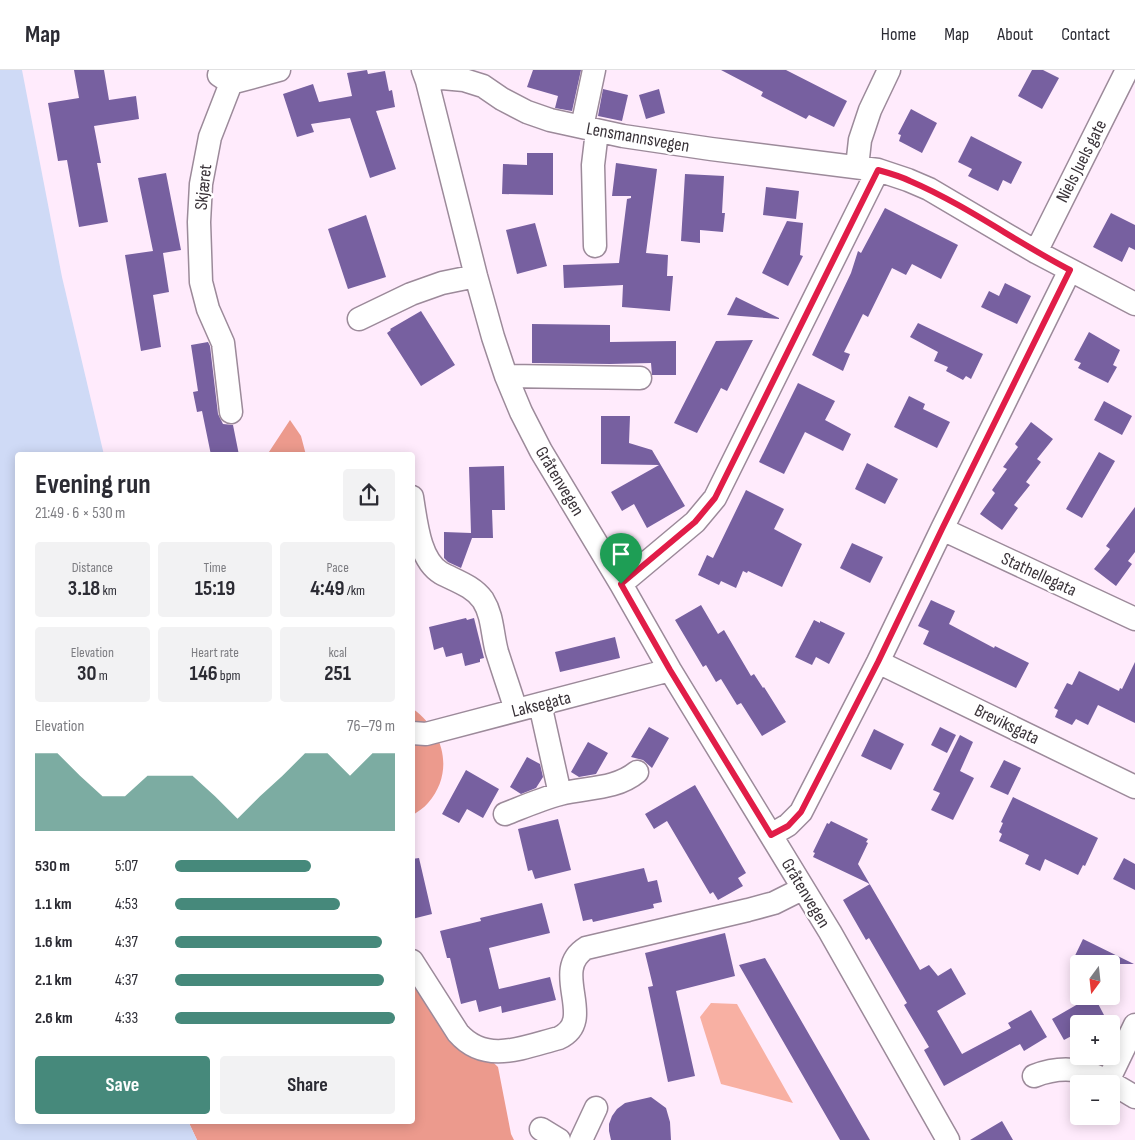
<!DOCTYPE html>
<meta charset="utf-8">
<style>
:root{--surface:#fff;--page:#f2f2f3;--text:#2b2b33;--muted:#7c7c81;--line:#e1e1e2;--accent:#46897b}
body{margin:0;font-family:"Sofia Sans Condensed",sans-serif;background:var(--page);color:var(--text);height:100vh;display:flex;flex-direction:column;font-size:19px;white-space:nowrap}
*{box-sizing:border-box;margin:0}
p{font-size:16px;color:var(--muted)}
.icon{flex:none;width:28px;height:28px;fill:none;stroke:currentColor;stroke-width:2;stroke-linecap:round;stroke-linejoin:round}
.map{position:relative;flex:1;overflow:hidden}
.side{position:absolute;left:15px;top:382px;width:400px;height:672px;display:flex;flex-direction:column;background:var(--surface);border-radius:5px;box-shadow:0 2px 12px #0003}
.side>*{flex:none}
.needle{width:32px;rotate:195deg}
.buttons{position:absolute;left:1070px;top:885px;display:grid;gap:10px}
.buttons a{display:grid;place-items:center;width:50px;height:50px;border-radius:5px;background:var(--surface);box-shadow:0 2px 12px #0003;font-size:25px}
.pin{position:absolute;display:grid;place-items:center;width:42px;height:42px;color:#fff;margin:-51px -21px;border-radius:50% 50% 50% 0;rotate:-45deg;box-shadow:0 0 5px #0007}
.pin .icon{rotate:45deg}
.round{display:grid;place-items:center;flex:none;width:52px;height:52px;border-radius:5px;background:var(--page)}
.headline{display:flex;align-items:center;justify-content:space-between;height:85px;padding:0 20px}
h1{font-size:28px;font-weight:700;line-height:38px}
.figures{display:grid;grid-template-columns:repeat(3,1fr);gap:8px;height:85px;padding:5px 20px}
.figures div{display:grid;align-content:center;border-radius:5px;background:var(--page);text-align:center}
.figures b{font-size:21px;font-weight:700}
.figures small{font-size:14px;font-weight:400}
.figures p{font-size:14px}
.chart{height:140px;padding:10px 20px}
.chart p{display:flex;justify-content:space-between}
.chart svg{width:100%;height:90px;margin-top:5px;fill:var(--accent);opacity:.7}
.action{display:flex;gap:10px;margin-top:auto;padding:10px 20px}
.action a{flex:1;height:58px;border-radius:5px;background:var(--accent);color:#fff;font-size:20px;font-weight:700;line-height:58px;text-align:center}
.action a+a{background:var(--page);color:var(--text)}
ul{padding:0 20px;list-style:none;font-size:16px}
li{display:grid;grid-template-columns:80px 60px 1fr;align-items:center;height:38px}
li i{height:12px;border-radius:6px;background:var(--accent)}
header{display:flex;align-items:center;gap:30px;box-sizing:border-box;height:70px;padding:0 25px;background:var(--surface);border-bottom:1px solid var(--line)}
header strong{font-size:24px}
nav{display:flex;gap:28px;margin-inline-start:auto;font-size:18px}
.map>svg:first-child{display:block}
.green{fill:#f8b0a3}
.forest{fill:#ec9a8d}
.water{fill:#cfdaf6}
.building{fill:#7760a0}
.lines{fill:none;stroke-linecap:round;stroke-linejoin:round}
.minor-casing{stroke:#9c8a9a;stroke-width:25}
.minor{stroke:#fff;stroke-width:22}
.route-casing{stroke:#fff;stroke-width:10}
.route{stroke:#e11d48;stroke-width:6}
.labels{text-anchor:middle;stroke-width:5;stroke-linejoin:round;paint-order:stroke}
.street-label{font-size:18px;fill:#393238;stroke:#fff}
</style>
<header>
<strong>Map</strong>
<nav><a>Home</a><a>Map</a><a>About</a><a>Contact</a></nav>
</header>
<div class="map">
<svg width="1135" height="1070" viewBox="0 0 1135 1070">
<rect width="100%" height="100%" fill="#ffebfc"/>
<path class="green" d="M 711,933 L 737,934 L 793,1033 L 721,1014 L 700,947 Z"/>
<path class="forest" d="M 290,350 L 301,366 L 306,385 L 267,385 Z
M 413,639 C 444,661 455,702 428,733 C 424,738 418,741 413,745 Z
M 413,912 L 457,958 L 498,997 L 511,1064 L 514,1070 L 197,1070 L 189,1053 L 412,1052 Z"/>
<path class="water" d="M 0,0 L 22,0 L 62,207 L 104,385 L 18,385 L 18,1052 L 189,1053 L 197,1070 L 0,1070 Z"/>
<path class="building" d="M 74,0 L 104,0 L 109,30 L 136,26 L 139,49 L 94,56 L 101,93 L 97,93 L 108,152 L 79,157 L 67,90 L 58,91 L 48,33 L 79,28 Z
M 367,0 L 368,4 L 385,1 L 389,21 L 392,20 L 395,37 L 376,41 L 396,99 L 370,108 L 350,48 L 311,54 L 314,62 L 297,67 L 283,24 L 313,14 L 319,32 L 352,26 L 347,3 Z
M 533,0 L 581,0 L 572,41 L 555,38 L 558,26 L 527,17 Z
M 721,0 L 786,0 L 847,31 L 834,57 L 809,45 L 806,49 L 761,26 L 763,22 Z
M 1032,0 L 1043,0 L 1059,8 L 1042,39 L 1018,26 Z
M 603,19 L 628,25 L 622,51 L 598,46 Z
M 659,19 L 665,43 L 646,49 L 639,25 Z
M 911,39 L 937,53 L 922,83 L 899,71 L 901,65 L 898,64 Z
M 971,66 L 1022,92 L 1011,114 L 1003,110 L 998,121 L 968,106 L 972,99 L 958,92 Z
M 527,83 L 553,83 L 553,125 L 502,124 L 503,94 L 527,95 Z
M 616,93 L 657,99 L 646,183 L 668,185 L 667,206 L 673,206 L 670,241 L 622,237 L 623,215 L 564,218 L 563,195 L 619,193 L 627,129 L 631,128 L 631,126 L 612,126 Z
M 166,103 L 181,180 L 163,183 L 169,222 L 153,225 L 161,277 L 141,281 L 125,185 L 153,181 L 138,108 Z
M 685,104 L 724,106 L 722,143 L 725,143 L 723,162 L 700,160 L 700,173 L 681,171 Z
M 766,117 L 799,121 L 796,149 L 763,145 Z
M 885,138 L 958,175 L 941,209 L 912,194 L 906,205 L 892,198 L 868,247 L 863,244 L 844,282 L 850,284 L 843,301 L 812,285 L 851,203 L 858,181 L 861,183 Z
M 1111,143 L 1135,155 L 1135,180 L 1129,177 L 1122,192 L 1093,177 Z
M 366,145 L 386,207 L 348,219 L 328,159 Z
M 787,151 L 803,153 L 800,185 L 803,186 L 788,216 L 762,203 Z
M 535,153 L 547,196 L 517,204 L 506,160 Z
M 1005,213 L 1031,226 L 1017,254 L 981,237 L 989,221 L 999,226 Z
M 736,227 L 779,248 L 779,249 L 727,245 Z
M 421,241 L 455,295 L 421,316 L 387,263 L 391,260 L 390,259 Z
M 918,253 L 983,284 L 971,309 L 966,306 L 963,310 L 946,301 L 948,297 L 934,291 L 938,282 L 910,267 Z
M 532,254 L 610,255 L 610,272 L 676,271 L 676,305 L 652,305 L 651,293 L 610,294 L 532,293 Z
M 1089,262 L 1120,280 L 1113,295 L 1117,297 L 1108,313 L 1078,298 L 1081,293 L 1074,290 Z
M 753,270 L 727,321 L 721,318 L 697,363 L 674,353 L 716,271 Z
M 208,272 L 210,276 L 218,344 L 223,354 L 233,355 L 239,385 L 211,385 L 202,341 L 197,342 L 193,322 L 198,321 L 191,275 Z
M 798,313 L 835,331 L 825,350 L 851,364 L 843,381 L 805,362 L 784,404 L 759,392 Z
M 909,326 L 925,334 L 923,339 L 950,352 L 937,378 L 894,357 Z
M 1104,331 L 1132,346 L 1122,365 L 1094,350 Z
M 601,346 L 630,346 L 629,373 L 652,380 L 685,436 L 647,458 L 634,434 L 622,441 L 611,422 L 659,395 L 601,394 Z
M 1031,352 L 1053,369 L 1037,389 L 1041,392 L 1026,412 L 1030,415 L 1014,435 L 1018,438 L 1002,460 L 980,444 L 995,423 L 992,420 L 1007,399 L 1003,397 L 1018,377 L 1015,374 Z
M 1099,382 L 1115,391 L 1082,448 L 1066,439 Z
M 867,393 L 898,409 L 885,434 L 855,419 Z
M 504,396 L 505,440 L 492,440 L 493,468 L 472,468 L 461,498 L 448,492 L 444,488 L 444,462 L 471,463 L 469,397 Z
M 746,420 L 784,439 L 774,459 L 802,474 L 782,517 L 748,501 L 747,503 L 743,501 L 736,518 L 721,511 L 719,515 L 698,505 L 707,485 L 713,488 Z
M 1135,437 L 1135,482 L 1128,491 L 1132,494 L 1116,516 L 1094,499 L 1110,479 L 1106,476 Z
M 852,473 L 883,487 L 870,513 L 840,498 Z
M 931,530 L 955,541 L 949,554 L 994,578 L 995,576 L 1029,593 L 1016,618 L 923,574 L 929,561 L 918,556 Z
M 701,535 L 718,564 L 724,560 L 751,606 L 754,604 L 763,618 L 764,617 L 786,652 L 762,666 L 741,633 L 737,635 L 721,609 L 716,612 L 706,595 L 703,597 L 675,550 Z
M 466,548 L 467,550 L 474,548 L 484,588 L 480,589 L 480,592 L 465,596 L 462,583 L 446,587 L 443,577 L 434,580 L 429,557 Z
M 814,550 L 820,553 L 820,551 L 845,563 L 829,594 L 816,587 L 812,595 L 795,587 Z
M 615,567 L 620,588 L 560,602 L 555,582 Z
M 1135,592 L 1135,653 L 1098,635 L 1088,655 L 1076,649 L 1072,655 L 1055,647 L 1058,640 L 1054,638 L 1067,613 L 1072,615 L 1079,601 L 1119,621 L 1120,618 L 1122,619 Z
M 649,657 L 669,668 L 652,698 L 643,690 L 631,687 Z
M 940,657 L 956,665 L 947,683 L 931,675 Z
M 874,659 L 904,674 L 891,700 L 861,686 Z
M 960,665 L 973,672 L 960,701 L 974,708 L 953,750 L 931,740 L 940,723 L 933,720 Z
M 588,672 L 608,683 L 596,704 L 579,707 L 571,702 Z
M 527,687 L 540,694 L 543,707 L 536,718 L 521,724 L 510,717 Z
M 1004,690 L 1021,698 L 1008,725 L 990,717 Z
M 466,700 L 499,719 L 483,748 L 467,739 L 459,753 L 442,744 Z
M 695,715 L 746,803 L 738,808 L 743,816 L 718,830 L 713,822 L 710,824 L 667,751 L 654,759 L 645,744 Z
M 1013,727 L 1098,768 L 1085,796 L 1083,795 L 1078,805 L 1045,789 L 1040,801 L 1025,794 L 1029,785 L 999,771 L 1002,764 L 999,762 L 1003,753 L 1001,752 Z
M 558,749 L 571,800 L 535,809 L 532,800 L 528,801 L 518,759 Z
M 831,751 L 868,769 L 866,772 L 868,773 L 858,794 L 920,900 L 929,895 L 938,906 L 951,898 L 966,924 L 937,941 L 962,984 L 1011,958 L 1008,953 L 1031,940 L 1047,967 L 1024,981 L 1020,974 L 944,1016 L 924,980 L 929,977 L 904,935 L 907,933 L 869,868 L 866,870 L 843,830 L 870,814 L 813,787 L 815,783 L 813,782 L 827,753 L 829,754 Z
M 419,788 L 432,844 L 412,849 L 412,789 Z
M 1124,788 L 1135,794 L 1135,820 L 1113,809 Z
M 644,798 L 648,812 L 657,810 L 662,832 L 653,834 L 654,838 L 593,852 L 592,849 L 583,851 L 574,814 Z
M 542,833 L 550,863 L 489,878 L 499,919 L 550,907 L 556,930 L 502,943 L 501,936 L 479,942 L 476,930 L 461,934 L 450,888 L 447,888 L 440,861 L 481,851 L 480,848 Z
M 725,863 L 735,906 L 676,921 L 695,1006 L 668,1012 L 648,917 L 653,916 L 645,883 Z
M 1083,869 L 1134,894 L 1071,894 Z
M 765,888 L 870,1070 L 840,1070 L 739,895 Z
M 1086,926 L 1094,926 L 1104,945 L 1089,954 L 1079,954 L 1079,962 L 1064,970 L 1052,949 L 1078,934 L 1077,932 Z
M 651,1027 L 666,1038 L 670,1052 L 671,1070 L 611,1070 L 609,1061 L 609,1054 L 612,1046 L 617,1039 L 625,1033 Z
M 1002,1051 L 1013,1070 L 970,1070 Z"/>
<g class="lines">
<defs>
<path id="minor" d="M 225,0 L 231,13 L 210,67 L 201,114 L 199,152 L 201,212 L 208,239 L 223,273 L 231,342
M 423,0 L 427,11 L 476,206 L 493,267 L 506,306 L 521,342 L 541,381 L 621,514 L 670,600 L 830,862 L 948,1070
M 219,5 L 231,13 L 279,0
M 427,11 L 442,8 L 464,10 L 483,16 L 502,29 L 527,42 L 550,50 L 623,66 L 711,79 L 878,100 L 908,110 L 929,119 L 1036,182 L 1135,234
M 582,57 L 594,0
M 857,97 L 860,70 L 870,40 L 889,0
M 595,176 L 593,95 L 597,61
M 1036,182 L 1127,0
M 359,249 L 411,224 L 442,213 L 476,206
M 506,306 L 640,308
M 412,427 C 416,451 419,490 441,503 C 456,511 473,516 483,530 C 493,546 492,564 497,582 C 503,601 510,621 516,640
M 942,459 L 1135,549
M 621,514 L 695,452 L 715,428 L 878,100
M 878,592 L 1135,717
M 540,634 L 560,724
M 412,663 L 426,664 L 670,600
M 505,744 C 523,737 541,729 560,724 C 586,717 615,720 637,702
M 771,765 L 788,755 L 801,742 L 878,592 L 942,459 L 1070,200
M 412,891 L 458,963 C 486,995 524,977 559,968 C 598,950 549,901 586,878 L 748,840 L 774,833 L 802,819
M 1034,1006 C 1075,990 1100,1006 1135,1027
M 1108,1011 L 1135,955
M 541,1059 L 559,1070
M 581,1070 L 596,1038"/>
</defs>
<use href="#minor" class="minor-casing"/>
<use href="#minor" class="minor"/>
</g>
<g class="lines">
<defs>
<path id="route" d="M 878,100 C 889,103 900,106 910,111 C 966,135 1016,172 1070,200 L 942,459 L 878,592 L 801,742 L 788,756 L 771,765 L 670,600 L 621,514 L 695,452 L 715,428 Z"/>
</defs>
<use href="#route" class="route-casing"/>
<use href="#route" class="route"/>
</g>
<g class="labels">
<g class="street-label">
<text transform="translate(638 67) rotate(10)" y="6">Lensmannsvegen</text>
<text transform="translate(1081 91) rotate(-63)" y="6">Niels Juels gate</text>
<text transform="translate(203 117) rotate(-84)" y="6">Skjæret</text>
<text transform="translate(560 411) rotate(59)" y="6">Gråtenvegen</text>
<text transform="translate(1039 504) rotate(25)" y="6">Stathellegata</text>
<text transform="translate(541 634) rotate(-14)" y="6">Laksegata</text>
<text transform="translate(1007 654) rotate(26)" y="6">Breviksgata</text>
<text transform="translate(806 823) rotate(59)" y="6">Gråtenvegen</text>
</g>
</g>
</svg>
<div class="buttons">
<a><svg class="needle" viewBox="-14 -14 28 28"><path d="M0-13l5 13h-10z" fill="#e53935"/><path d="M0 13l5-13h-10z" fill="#7c7c81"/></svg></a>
<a>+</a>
<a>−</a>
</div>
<div class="pin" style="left:621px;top:514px;background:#1e9e55"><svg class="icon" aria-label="arrive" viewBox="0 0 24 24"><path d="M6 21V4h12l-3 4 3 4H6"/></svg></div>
<section class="side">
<div class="headline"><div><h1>Evening run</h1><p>21:49 · 6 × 530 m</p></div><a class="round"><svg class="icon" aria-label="share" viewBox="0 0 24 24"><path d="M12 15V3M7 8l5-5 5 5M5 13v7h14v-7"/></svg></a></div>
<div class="figures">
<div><p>Distance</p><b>3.18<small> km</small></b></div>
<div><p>Time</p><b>15:19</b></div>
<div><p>Pace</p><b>4:49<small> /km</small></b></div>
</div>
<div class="figures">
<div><p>Elevation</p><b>30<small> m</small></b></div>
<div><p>Heart rate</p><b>146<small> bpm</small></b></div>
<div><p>kcal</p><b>251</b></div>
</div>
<div class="chart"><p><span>Elevation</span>76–79 m</p>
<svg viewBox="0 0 160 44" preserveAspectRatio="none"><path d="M0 44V6L10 6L20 17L30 27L40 27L50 17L60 17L70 17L80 27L90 38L100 27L110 17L120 6L130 6L140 17L150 6L160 6V44z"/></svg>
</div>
<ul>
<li><b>530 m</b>5:07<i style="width:62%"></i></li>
<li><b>1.1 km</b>4:53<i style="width:75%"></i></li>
<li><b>1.6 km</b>4:37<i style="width:94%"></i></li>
<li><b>2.1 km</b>4:37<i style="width:95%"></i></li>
<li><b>2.6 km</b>4:33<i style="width:100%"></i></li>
</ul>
<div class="action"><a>Save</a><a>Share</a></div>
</section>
</div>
